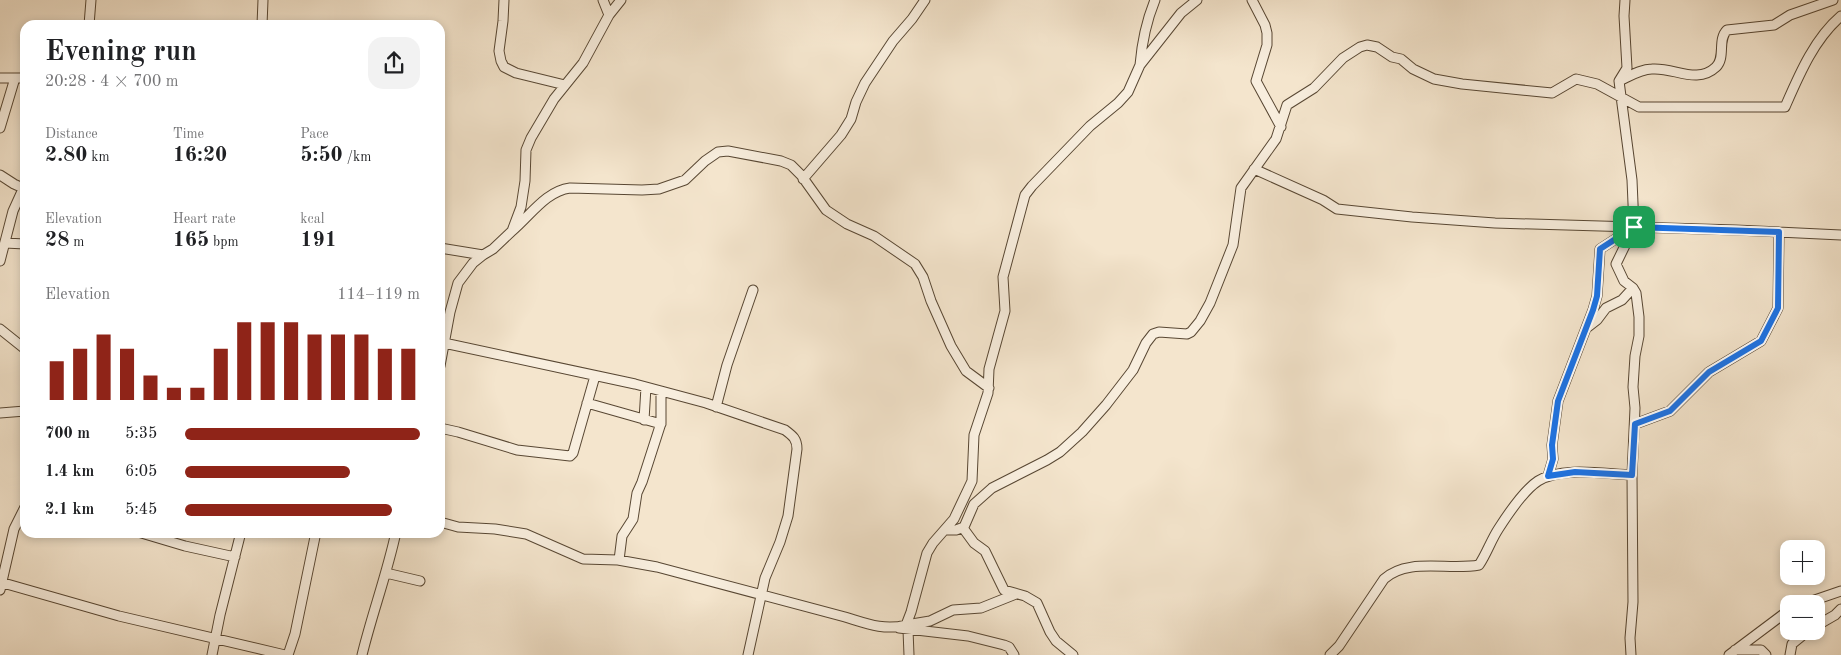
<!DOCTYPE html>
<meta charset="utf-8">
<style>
:root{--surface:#fff;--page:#f2f2f2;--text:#202124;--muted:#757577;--accent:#8f2418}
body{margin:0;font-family:"Old Standard TT",serif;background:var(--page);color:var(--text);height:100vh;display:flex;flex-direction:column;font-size:19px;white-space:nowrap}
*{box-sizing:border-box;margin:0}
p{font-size:16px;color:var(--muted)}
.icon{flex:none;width:28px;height:28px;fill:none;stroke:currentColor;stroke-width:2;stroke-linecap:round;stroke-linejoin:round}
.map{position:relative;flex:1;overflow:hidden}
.side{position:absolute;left:20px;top:20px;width:425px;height:518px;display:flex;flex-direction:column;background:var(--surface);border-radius:15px;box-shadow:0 2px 8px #0003}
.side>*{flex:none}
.tools{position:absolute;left:1780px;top:540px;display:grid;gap:10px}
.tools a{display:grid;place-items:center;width:45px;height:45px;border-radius:10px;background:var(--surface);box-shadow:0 2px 8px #0003;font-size:25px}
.pin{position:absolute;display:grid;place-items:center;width:42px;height:42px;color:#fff;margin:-21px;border-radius:10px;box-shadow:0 2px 8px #0006}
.round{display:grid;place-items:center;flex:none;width:52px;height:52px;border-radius:15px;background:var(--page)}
.head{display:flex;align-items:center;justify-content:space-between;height:85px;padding:0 25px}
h1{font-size:28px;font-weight:800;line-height:38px}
.metrics{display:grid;grid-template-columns:repeat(3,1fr);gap:8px;height:85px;padding:5px 25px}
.metrics div{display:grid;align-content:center}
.metrics b{font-size:21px;font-weight:800}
.metrics small{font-size:14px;font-weight:400}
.metrics p{font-size:14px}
.chart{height:140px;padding:10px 25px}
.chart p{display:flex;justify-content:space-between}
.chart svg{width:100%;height:90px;margin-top:5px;stroke:var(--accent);stroke-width:6}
ul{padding:0 25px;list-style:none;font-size:16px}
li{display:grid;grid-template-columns:80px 60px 1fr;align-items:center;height:38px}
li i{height:12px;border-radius:6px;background:var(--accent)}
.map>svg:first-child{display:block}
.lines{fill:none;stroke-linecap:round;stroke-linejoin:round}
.minor-casing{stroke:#584733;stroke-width:11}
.minor{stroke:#f8eede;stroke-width:9}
.route-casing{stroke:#fff;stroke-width:10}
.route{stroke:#1a73e8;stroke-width:6}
</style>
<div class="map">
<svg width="1841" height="655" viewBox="0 0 1841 655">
<rect width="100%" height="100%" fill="#f4e5cd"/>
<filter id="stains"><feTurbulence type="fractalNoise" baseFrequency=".004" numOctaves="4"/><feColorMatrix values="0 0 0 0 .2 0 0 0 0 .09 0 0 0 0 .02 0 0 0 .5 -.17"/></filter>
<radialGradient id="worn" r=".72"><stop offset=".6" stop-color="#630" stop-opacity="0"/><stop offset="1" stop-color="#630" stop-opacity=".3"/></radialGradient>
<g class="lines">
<defs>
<path id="minor" d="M 504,0 L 503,21 L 499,51 L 501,61 L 504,67 L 516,73 L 565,85
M 603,0 L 609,15
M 1252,0 L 1265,25 L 1267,33 L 1267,45 L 1256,81 L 1281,127
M 1625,0 L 1624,16 L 1627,68 L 1619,81 L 1632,180 L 1634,227 L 1616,264 L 1624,281 L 1633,288 L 1636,293 L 1639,317 L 1639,336 L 1635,356 L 1633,387 L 1635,408 L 1632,475 L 1633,602 L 1630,638 L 1631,655
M 89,25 L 91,0
M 262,25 L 263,0
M 1140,65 C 1142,41 1146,22 1155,0
M 0,78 L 25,78
M 1619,81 C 1630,76 1641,69 1652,69 C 1674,67 1697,85 1716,67 C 1726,57 1717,40 1727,30 L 1774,25 L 1790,15 L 1833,0
M 0,128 L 15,78
M 1254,169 L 1323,200 L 1337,209 L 1412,217 L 1495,223 L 1736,230 L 1841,235
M 0,175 L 14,184 L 25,189
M 803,179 L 841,135 L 851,119 L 856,102 L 865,83 L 893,41 L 912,19 L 925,0
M 512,231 C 530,216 546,191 570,188 L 642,190 L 659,189 L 685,180 L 705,161 L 718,152 L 728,151 L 781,161 L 791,165 L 801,175 L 826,210 L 847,224 L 874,236 L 915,264 L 923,277 L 931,301 L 951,346 L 966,371 L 989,388
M 5,243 L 25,244
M 440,248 L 483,255
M 0,261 L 13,211 L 23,189
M 1588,327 L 1597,320 L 1606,308 L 1622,300 L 1633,288
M 0,329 L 25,349
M 444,343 L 635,384 L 706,403 L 785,430 C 793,436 797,439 797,449 L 788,516 L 780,542 L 765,578 L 748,655
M 440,366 L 450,312 L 458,283 L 473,263 L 483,255 L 493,249 L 512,231 L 521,207 L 525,181 L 526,150 L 531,138 L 554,99 L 583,63 L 609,15 L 621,0
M 587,403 L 661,424
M 716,407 L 727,365 L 753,290
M 0,413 L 25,411
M 644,420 L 646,387
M 1635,424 L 1670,411 L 1709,372 L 1761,341 L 1778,308 L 1779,232
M 440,428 L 458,432 L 517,450 L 570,456 L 573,453 L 595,376
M 1548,476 L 1553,459 L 1552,445 L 1558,401 L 1593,310 L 1597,296 L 1600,249 L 1634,227
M 440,522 L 458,527 L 495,529 L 526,534 L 583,559 L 618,560 L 657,567 L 845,617 C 865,623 884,631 906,625 L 911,612 L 927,553 L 933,543 L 954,519 L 972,481 L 974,435 L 988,393 L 989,369 L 1005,311 L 1003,277 L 1025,195 L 1032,186 L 1090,126 L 1118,103 L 1128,92 L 1140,65 L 1181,13 L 1197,0
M 963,528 L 974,543 L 985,551 L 1004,590 L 1025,596 L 1037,603 L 1050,632 L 1056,641 L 1073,655
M 945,530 L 956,530 L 964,527 L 974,504 L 992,488 L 1047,460 L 1060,452 L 1082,432 L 1106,405 L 1133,370 L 1146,343 L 1153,334 L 1159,332 L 1187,334 L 1191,332 L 1200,321 L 1210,303 L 1233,245 L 1241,188 L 1276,139 L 1287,105 L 1314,88 L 1343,58 L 1360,47 L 1367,45 L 1377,47 L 1392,57 L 1401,59 L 1413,69 L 1434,79 L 1462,84 L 1552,93 L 1576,79 L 1597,84 L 1639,107 L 1785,107 C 1799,75 1814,39 1841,16
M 138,532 L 185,546 L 235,557
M 619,560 L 622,536 L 633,519 L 637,493 L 642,482 L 661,423 L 661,392
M 386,573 L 420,581
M 0,582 L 119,616 L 285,655
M 0,590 L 14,529 L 25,507
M 1803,604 L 1841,591
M 906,625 L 930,621 L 953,610 L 981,608 L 1016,594
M 1816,626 L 1835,615 L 1841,609
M 899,628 L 968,636 L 1004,645 L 1009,647 L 1014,655
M 908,630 L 909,655
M 1735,650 L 1761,650 L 1766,655
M 212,655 L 220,615 L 241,532
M 288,655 L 295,634 L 316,532
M 362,655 C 372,614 387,574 396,532
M 1330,655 L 1339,646 L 1384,579 C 1408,557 1449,571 1479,565 C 1487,553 1491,540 1499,528 C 1508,514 1524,490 1538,481 C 1562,466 1605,474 1632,475
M 1729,655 L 1789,610
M 1790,655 L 1792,644 L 1808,631"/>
</defs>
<use href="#minor" class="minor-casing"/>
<use href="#minor" class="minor"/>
</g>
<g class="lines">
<defs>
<path id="route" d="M 1634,227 L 1779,232 L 1778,308 L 1761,341 L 1709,372 L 1670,411 L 1635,424 L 1632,475 L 1575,472 L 1548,476 L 1553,459 L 1552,445 L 1558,401 L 1593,310 L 1597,296 L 1600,249 Z"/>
</defs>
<use href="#route" class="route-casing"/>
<use href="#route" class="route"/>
</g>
<rect width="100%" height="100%" filter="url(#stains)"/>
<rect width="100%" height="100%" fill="url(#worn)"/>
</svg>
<div class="tools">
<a>+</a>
<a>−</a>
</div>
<div class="pin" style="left:1634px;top:227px;background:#1e9e55"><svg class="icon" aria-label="arrive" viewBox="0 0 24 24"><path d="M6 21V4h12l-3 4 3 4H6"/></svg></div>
<section class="side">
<div class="head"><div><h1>Evening run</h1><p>20:28 · 4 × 700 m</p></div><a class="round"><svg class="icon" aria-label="share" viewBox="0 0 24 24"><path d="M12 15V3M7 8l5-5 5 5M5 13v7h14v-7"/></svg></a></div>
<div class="metrics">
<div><p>Distance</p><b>2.80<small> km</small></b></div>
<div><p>Time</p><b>16:20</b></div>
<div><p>Pace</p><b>5:50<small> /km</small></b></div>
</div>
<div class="metrics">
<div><p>Elevation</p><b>28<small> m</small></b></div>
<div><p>Heart rate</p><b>165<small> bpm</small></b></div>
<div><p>kcal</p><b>191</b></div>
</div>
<div class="chart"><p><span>Elevation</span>114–119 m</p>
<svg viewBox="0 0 160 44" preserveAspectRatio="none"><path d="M5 44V25M15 44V19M25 44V12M35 44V19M45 44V32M55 44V38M65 44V38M75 44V19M85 44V6M95 44V6M105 44V6M115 44V12M125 44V12M135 44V12M145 44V19M155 44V19"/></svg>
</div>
<ul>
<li><b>700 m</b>5:35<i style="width:100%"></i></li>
<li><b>1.4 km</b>6:05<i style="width:70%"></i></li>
<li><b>2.1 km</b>5:45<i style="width:88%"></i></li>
</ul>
</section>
</div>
